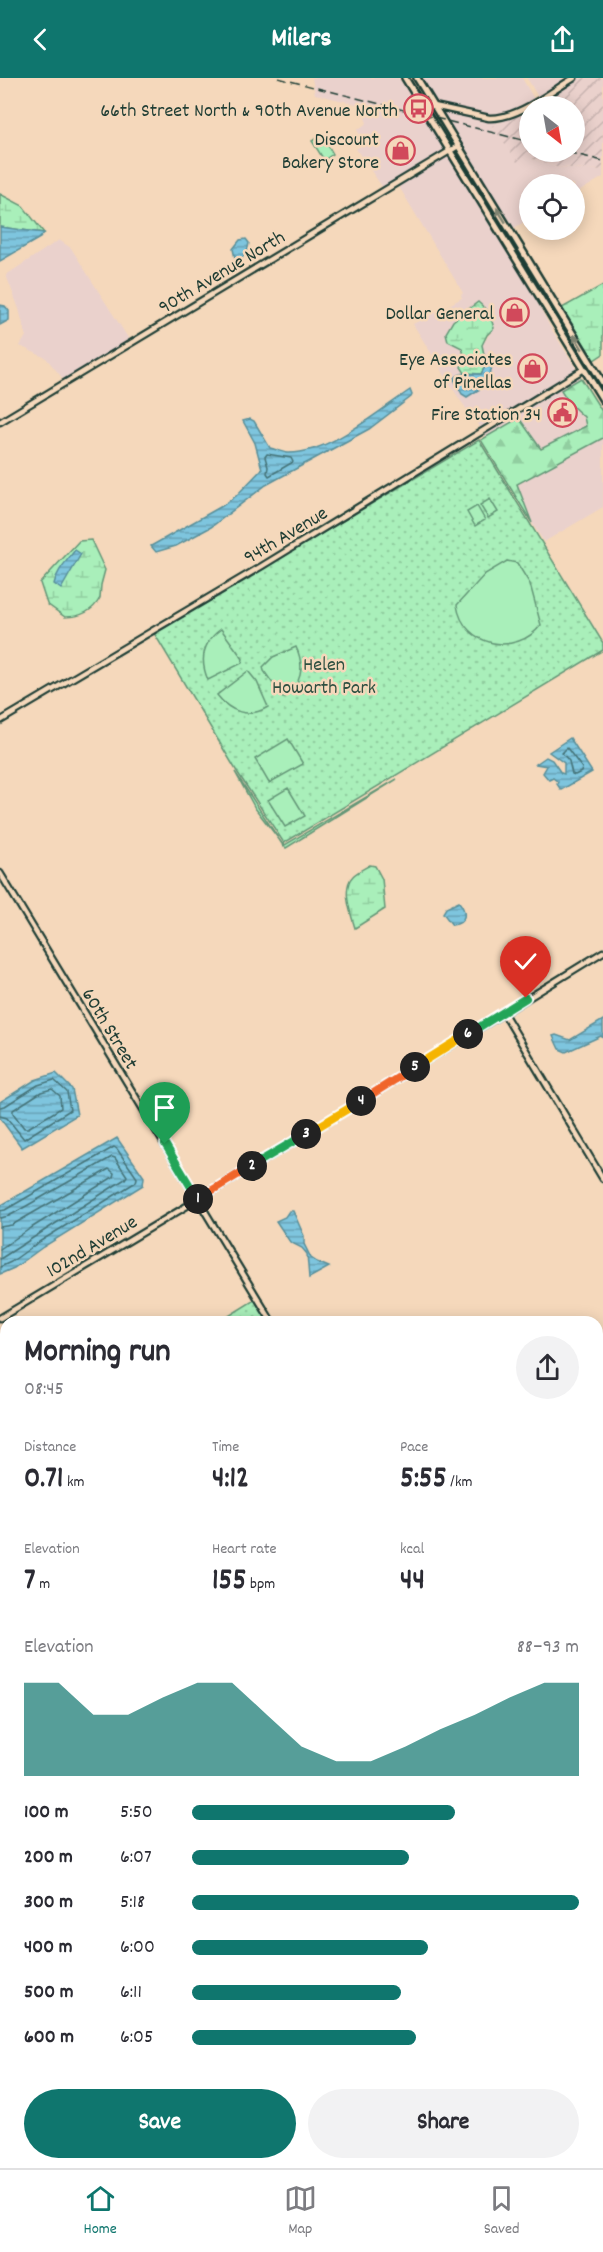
<!DOCTYPE html>
<meta charset="utf-8">
<style>
:root{--surface:#fff;--page:#f2f2f3;--text:#2b2b33;--muted:#7c7c81;--line:#e1e1e2;--accent:#0f766e}
body{margin:0;font-family:Dekko,sans-serif;background:var(--page);color:var(--text);height:100vh;display:flex;flex-direction:column;font-size:22px;white-space:nowrap}
*{box-sizing:border-box;margin:0}
p{font-size:20px;color:var(--muted)}
.icon{flex:none;width:33px;height:33px;fill:none;stroke:currentColor;stroke-width:2;stroke-linecap:round;stroke-linejoin:round}
.map{position:relative;flex:1;overflow:hidden}
.drawer{position:absolute;left:0px;top:1238px;width:603px;height:854px;display:flex;flex-direction:column;background:var(--surface);border-radius:18px 18px 0 0;box-shadow:0 3px 15px #0003}
.drawer>*{flex:none}
.needle{width:39px;rotate:149deg}
.controls{position:absolute;left:519px;top:18px;display:grid;gap:12px}
.controls a{display:grid;place-items:center;width:66px;height:66px;border-radius:50%;background:var(--surface);box-shadow:0 3px 15px #0003;font-size:30px}
.pin{position:absolute;display:grid;place-items:center;width:51px;height:51px;color:#fff;margin:-62px -26px;border-radius:50% 50% 50% 0;rotate:-45deg;box-shadow:0 0 6px #0007}
.pin .icon{rotate:45deg}
.km{position:absolute;width:30px;height:30px;margin:-15px;border-radius:50%;background:#222;color:#fff;font-size:16px;line-height:30px;text-align:center}
.round{display:grid;place-items:center;flex:none;width:63px;height:63px;border-radius:32px;background:var(--page)}
.overview{display:flex;align-items:center;justify-content:space-between;height:102px;padding:0 24px}
h1{font-size:33px;font-weight:700;line-height:45px}
.stats{display:grid;grid-template-columns:repeat(3,1fr);gap:9px;height:102px;padding:6px 24px}
.stats div{display:grid;align-content:center}
.stats b{font-size:30px;font-weight:700}
.stats small{font-size:16px;font-weight:400}
.stats p{font-size:16px}
.chart{height:168px;padding:12px 24px}
.chart p{display:flex;justify-content:space-between}
.chart svg{width:100%;height:108px;margin-top:6px;fill:var(--accent);opacity:.7}
.button{display:flex;gap:12px;margin-top:auto;padding:12px 24px}
.button a{flex:1;height:69px;border-radius:36px;background:var(--accent);color:#fff;font-size:24px;font-weight:700;line-height:69px;text-align:center}
.button a+a{background:var(--page);color:var(--text)}
ul{padding:0 24px;list-style:none;font-size:20px}
li{display:grid;grid-template-columns:96px 72px 1fr;align-items:center;height:45px}
li i{height:15px;border-radius:8px;background:var(--accent)}
header{display:flex;justify-content:space-between;align-items:center;height:78px;padding:0 24px;background:var(--accent);color:#fff;font-size:27px;font-weight:700}
.dock{display:flex;justify-content:space-around;align-items:center;height:84px;border-top:2px solid var(--line);background:var(--surface);font-size:16px;color:var(--muted)}
.dock a{display:grid;justify-items:center;gap:3px}
.dock .selected{color:var(--accent)}
.map>svg:first-child{display:block}
.built{fill:#ead1cc;fill-rule:evenodd}
.industrial{fill:url(#industrial-furrows)}
.green{fill:url(#green-dots);stroke:#649677;stroke-width:1.5}
.forest{fill:url(#forest-firs);stroke:#649677;stroke-width:1.5}
.wetland{fill:url(#wetland-marsh);stroke:#649677;stroke-width:1.5}
.pitch{fill:#a9efba;stroke:#649677;stroke-width:1.5}
.water{fill:url(#water-rules);stroke:#588f9a;stroke-width:1.5}
.lines{fill:none;stroke-linecap:round;stroke-linejoin:round}
.shore{stroke:#457378;stroke-width:1.5}
.tertiary-casing{stroke:#1f3d34;stroke-width:9}
.primary-casing{stroke:#1f3d34;stroke-width:10}
.motorway-casing{stroke:#1f3d34;stroke-width:10}
.tertiary{stroke:#f5d8bb;stroke-width:4.5}
.primary{stroke:#f5d8bb;stroke-width:5}
.motorway{stroke:#f5d8bb;stroke-width:6}
.rail{stroke:#1f3d34;stroke-width:1.5;stroke-dasharray:9 4.5;stroke-linecap:butt}
.oneway{fill:#7f8371}
.split-1-casing{stroke:#fff;stroke-width:12}
.split-2-casing{stroke:#fff;stroke-width:12}
.split-3-casing{stroke:#fff;stroke-width:12}
.split-4-casing{stroke:#fff;stroke-width:12}
.split-5-casing{stroke:#fff;stroke-width:12}
.split-6-casing{stroke:#fff;stroke-width:12}
.split-7-casing{stroke:#fff;stroke-width:12}
.split-1{stroke:#22a559;stroke-width:8}
.split-2{stroke:#f0652b;stroke-width:8}
.split-3{stroke:#22a559;stroke-width:8}
.split-4{stroke:#f5b400;stroke-width:8}
.split-5{stroke:#f0652b;stroke-width:8}
.split-6{stroke:#f5b400;stroke-width:8}
.split-7{stroke:#22a559;stroke-width:8}
.labels{text-anchor:middle;stroke-width:5;stroke-linejoin:round;paint-order:stroke}
.poi-label{font-size:20px;fill:#1f3d34;stroke:#f5d8bb;text-anchor:end}
.street-label{font-size:20px;fill:#1f3d34;stroke:#f5d8bb}
.park-label{font-size:20px;fill:#2d4f41;stroke:#f5d8bb}
</style>
<header><svg class="icon" aria-label="back" viewBox="0 0 24 24"><path d="M15 5l-7 7 7 7"/></svg>Milers<svg class="icon" aria-label="share" viewBox="0 0 24 24"><path d="M12 15V3M7 8l5-5 5 5M5 13v7h14v-7"/></svg></header>
<div class="map">
<svg width="603" height="2090" viewBox="0 0 603 2090">
<defs>
<pattern id="industrial-furrows" width="10" height="10" patternUnits="userSpaceOnUse" patternTransform="scale(1.5)"><rect width="10" height="10" fill="#ead1cc"/><path d="M-1 1l2-2M0 10L10 0M9 11l2-2" fill="none" stroke="#c8b4b0"/></pattern>
<pattern id="green-dots" width="8" height="8" patternUnits="userSpaceOnUse" patternTransform="scale(1.5)"><rect width="8" height="8" fill="#a9efba"/><path d="M2 2h.1M6 6h.1" fill="none" stroke="#91cea0" stroke-width="1.8" stroke-linecap="round"/></pattern>
<pattern id="forest-firs" width="22" height="20" patternUnits="userSpaceOnUse" patternTransform="scale(1.5)"><rect width="22" height="20" fill="#a9efba"/><path d="M5 1l3.5 6h-7zM16 11l3.5 6h-7z" fill="#91cea0"/></pattern>
<pattern id="wetland-marsh" width="20" height="14" patternUnits="userSpaceOnUse" patternTransform="scale(1.5)"><rect width="20" height="14" fill="#a9efba"/><path d="M1 5h8M5 5V1M11 12h8M15 12V8" fill="none" stroke="#91cea0"/></pattern>
<pattern id="water-rules" width="6" height="5" patternUnits="userSpaceOnUse" patternTransform="scale(1.5)"><rect width="6" height="5" fill="#7ec5de"/><path d="M0 2.5h6" fill="none" stroke="#67a1b5"/></pattern>
</defs>
<rect width="100%" height="100%" fill="#f5d8bb"/>
<filter id="ink" filterUnits="userSpaceOnUse"><feTurbulence type="fractalNoise" baseFrequency=".0167" numOctaves="2"/><feDisplacementMap in="SourceGraphic" scale="12" xChannelSelector="R" yChannelSelector="G"/><feConvolveMatrix kernelMatrix="1 2 1 2 8 2 1 2 1" color-interpolation-filters="sRGB"/></filter>
<g filter="url(#ink)">
<path class="built" d="M 312,0 L 399,0 L 445,73 L 383,110 L 356,71 L 365,65 L 357,52 L 367,45 L 360,27 L 315,16 Z
M 421,0 L 522,0 L 534,21 L 508,35 L 489,38 L 436,25 Z
M 527,0 L 562,0 L 564,3 L 538,19 Z
M 440,31 L 489,42 L 502,42 L 492,49 L 533,81 L 556,89 L 603,92 L 603,99 L 575,116 L 574,106 L 530,106 L 529,141 L 514,150 Z
M 448,77 L 531,211 L 550,249 L 577,292 L 481,351 L 460,322 L 413,246 L 462,220 L 461,217 L 463,215 L 398,107 ZM 486,229 L 494,250 L 482,267 L 486,286 L 488,282 L 492,291 L 486,307 L 457,297 L 465,295 L 461,289 L 465,280 L 462,270 L 448,263 Z
M 59,162 L 71,170 L 130,263 L 64,302 L 46,280 L 20,268 L 26,258 L 19,231 L 6,197 Z
M 579,297 L 581,300 L 561,312 L 570,326 L 585,339 L 586,348 L 541,371 L 519,340 L 486,359 L 484,355 Z
M 603,360 L 603,429 L 544,464 L 532,445 L 517,406 Z
M 6,1386 L 6,1534 L 0,1538 L 0,1389 Z
M 597,1551 L 603,1561 L 603,1618 L 597,1621 Z
M 0,1799 L 6,1808 L 6,1831 L 0,1834 Z
M 0,1918 L 6,1921 L 6,2042 L 0,2032 Z
M 32,2085 L 74,2085 L 65,2090 L 35,2090 Z
M 118,2085 L 201,2085 L 193,2090 L 121,2090 Z
M 249,2085 L 324,2085 L 317,2090 L 252,2090 Z
M 414,2085 L 477,2085 L 480,2090 L 424,2090 Z
M 482,2085 L 522,2085 L 513,2090 L 485,2090 Z"/>
<path class="industrial" d="M 579,0 L 603,0 L 603,92 L 556,89 L 533,81 L 519,87 L 492,48 L 529,30 L 530,74 L 574,74 L 574,28 L 531,28 Z
M 0,2033 L 6,2042 L 6,2085 L 32,2085 L 35,2090 L 0,2090 Z
M 74,2085 L 118,2085 L 121,2090 L 65,2090 Z
M 211,2085 L 249,2085 L 252,2090 L 203,2090 Z"/>
<path class="green" d="M 479,362 L 603,565 L 603,572 L 284,765 L 236,692 L 154,555 Z
M 235,694 L 282,766 L 285,767 L 397,701 L 286,770 L 284,768 L 255,730 Z
M 256,1221 L 269,1244 L 219,1244 Z"/>
<path class="forest" d="M 581,300 L 603,335 L 603,360 L 517,406 L 532,445 L 481,362 L 519,340 L 541,371 L 586,348 L 584,339 L 570,326 L 561,312 Z"/>
<path class="wetland" d="M 0,116 L 23,128 L 44,155 L 0,149 Z
M 603,207 L 603,276 L 594,282 L 562,230 Z
M 478,224 L 489,234 L 494,250 L 487,257 L 482,267 L 486,286 L 481,296 L 465,295 L 461,289 L 465,280 L 462,270 L 448,263 L 446,255 L 453,243 Z
M 91,462 L 105,492 L 101,507 L 100,520 C 93,533 80,539 65,539 L 47,526 L 40,505 L 79,463 Z
M 370,787 L 375,788 L 382,801 L 385,831 L 355,850 C 351,836 341,810 353,798 C 358,793 365,790 370,787 Z"/>
<path class="pitch" d="M 322,57 L 333,76 L 324,82 L 312,63 Z
M 490,421 L 498,434 L 488,440 L 480,427 Z
M 477,428 L 485,442 L 475,448 L 467,434 Z
M 507,483 L 517,485 L 530,506 L 541,547 C 516,579 463,569 457,527 L 485,496 Z
M 221,551 L 243,581 L 242,585 L 208,602 C 199,581 203,564 221,551 Z
M 296,569 C 305,588 302,608 283,620 L 264,593 L 263,589 L 273,579 Z
M 248,593 L 257,604 L 268,629 C 248,641 230,634 217,617 Z
M 288,661 L 303,686 L 269,705 L 255,681 Z
M 288,710 L 305,738 L 285,749 L 268,722 Z"/>
<path class="water" d="M 0,149 L 44,155 L 40,160 L 0,183 Z
M 246,161 L 249,165 L 247,174 L 241,181 L 235,180 L 233,171 L 240,162 Z
M 0,227 L 5,228 L 9,233 L 9,242 L 0,247 Z
M 490,280 L 493,286 L 486,307 L 467,319 L 462,316 L 454,301 C 460,293 471,296 481,296 Z
M 410,312 L 412,317 L 411,319 L 369,351 L 266,407 L 211,449 L 176,468 L 156,474 L 151,468 L 222,428 L 236,418 L 262,391 L 255,365 L 243,343 L 250,341 L 254,343 L 270,370 C 275,371 282,374 288,375 C 329,376 377,334 410,312 Z
M 75,472 L 81,476 L 61,511 L 54,506 C 57,492 67,483 75,472 Z
M 570,660 L 592,694 L 561,712 L 557,706 L 558,704 L 553,700 L 549,702 L 543,695 L 547,688 L 536,686 L 546,679 L 552,682 L 561,695 L 564,696 L 564,685 L 549,674 Z
M 459,824 C 467,834 467,845 452,847 L 443,835 L 446,830 Z
M 603,942 L 603,960 L 601,958 L 566,974 L 559,971 L 553,958 L 556,957 L 570,962 Z
M 56,995 L 72,1011 L 77,1037 L 22,1070 L 0,1040 L 0,1024 L 35,1002 Z
M 117,1060 L 144,1099 L 143,1107 L 43,1169 L 14,1190 L 0,1196 L 0,1128 Z
M 289,1133 L 293,1133 L 304,1158 L 304,1166 L 311,1180 L 317,1184 L 329,1189 L 309,1200 L 307,1176 L 302,1170 L 290,1164 L 276,1143 L 285,1139 Z
M 6,1709 L 6,1767 L 0,1768 L 0,1712 Z"/>
<g class="lines">
<path class="shore" d="M 267,376 L 291,380 L 293,384 L 269,398 L 267,395 L 268,389 L 265,379 Z
M 567,670 L 582,690 L 581,694 L 575,697 L 572,696 L 569,683 L 562,675 Z
M 52,1011 L 60,1018 L 61,1030 L 28,1050 L 24,1050 L 13,1035 L 13,1032 L 41,1014 Z
M 0,1029 L 5,1028 L 38,1007 L 54,1002 L 67,1014 L 70,1032 L 24,1061 L 7,1040 L 0,1038
M 0,1133 L 5,1132 L 114,1069 L 117,1071 L 137,1100 L 136,1104 L 39,1164 L 11,1184 L 0,1189
M 0,1140 L 9,1138 L 112,1079 L 115,1080 L 127,1098 L 125,1101 L 0,1181
M 0,1149 L 12,1147 L 109,1091 L 114,1095 L 113,1099 L 31,1150 L 0,1171"/>
<defs>
<path id="tertiary" d="M 420,25 L 489,40 C 518,41 550,14 574,0
M 0,344 L 458,68
M 0,643 L 262,488 L 584,291
M 0,795 L 272,1244
M 503,934 L 603,1101
M 0,1240 L 317,1050 L 603,874
M 0,1292 L 6,1301
M 597,1476 L 603,1472
M 597,1788 L 603,1798
M 0,1837 L 6,1833"/>
<path id="primary" d="M 405,0 L 603,322
M 417,0 L 603,305
M 0,1879 L 6,1882
M 0,1912 L 6,1915
M 597,2051 L 603,2047
M 597,2065 L 603,2062
M 345,2085 L 355,2090
M 409,2085 L 418,2090
M 532,2090 L 540,2085
M 556,2090 L 564,2085"/>
<path id="motorway" d="M 0,1890 L 6,1893
M 0,1901 L 6,1904
M 366,2085 L 375,2090
M 389,2085 L 399,2090"/>
</defs>
<use href="#tertiary" class="tertiary-casing"/>
<use href="#primary" class="primary-casing"/>
<use href="#motorway" class="motorway-casing"/>
<use href="#tertiary" class="tertiary"/>
<use href="#primary" class="primary"/>
<use href="#motorway" class="motorway"/>
<path class="rail" d="M 278,0 L 530,64
M 567,74 L 603,83"/>
</g>
<defs><path id="oneway-solid" d="M-6-.8H1V-3.2L6.5 0L1 3.2V.8H-6Z" transform="scale(1.5)"/></defs>
<g class="oneway">
<use href="#oneway-solid" transform="translate(501 137) rotate(-122)"/>
<use href="#oneway-solid" transform="translate(578 264) rotate(-121)"/>
</g>
</g>
<g class="lines" filter="url(#ink)">
<defs>
<path id="split-1" d="M 165,1066 L 198,1121"/>
<path id="split-2" d="M 198,1121 L 252,1088"/>
<path id="split-3" d="M 252,1088 L 306,1056"/>
<path id="split-4" d="M 306,1056 L 361,1023"/>
<path id="split-5" d="M 361,1023 L 415,989"/>
<path id="split-6" d="M 415,989 L 468,956"/>
<path id="split-7" d="M 468,956 L 526,920"/>
</defs>
<use href="#split-1" class="split-1-casing"/>
<use href="#split-2" class="split-2-casing"/>
<use href="#split-3" class="split-3-casing"/>
<use href="#split-4" class="split-4-casing"/>
<use href="#split-5" class="split-5-casing"/>
<use href="#split-6" class="split-6-casing"/>
<use href="#split-7" class="split-7-casing"/>
<use href="#split-1" class="split-1"/>
<use href="#split-2" class="split-2"/>
<use href="#split-3" class="split-3"/>
<use href="#split-4" class="split-4"/>
<use href="#split-5" class="split-5"/>
<use href="#split-6" class="split-6"/>
<use href="#split-7" class="split-7"/>
</g>
<defs>
<symbol id="bus-ring" viewBox="-11 -11 22 22"><circle r="9.5" fill="#f5d8bb" stroke="#d1495b" stroke-width="1.5"/><path d="M-5-6H5V4H4V6H2V4H-2V6H-4V4H-5ZM-3.5-4V0h7V-4ZM-3.5 1.2v1.5H-2V1.2ZM2 1.2v1.5H3.5V1.2Z" fill="#d1495b"/></symbol>
<symbol id="shop-ring" viewBox="-11 -11 22 22"><circle r="9.5" fill="#f5d8bb" stroke="#d1495b" stroke-width="1.5"/><path d="M-5-2.5h2.3a2.7 3.5 0 0 1 5.4 0H5L5.5 6h-11ZM-1.5-2.5h3a1.5 2.3 0 0 0-3 0Z" fill="#d1495b"/></symbol>
<symbol id="civic-ring" viewBox="-11 -11 22 22"><circle r="9.5" fill="#f5d8bb" stroke="#d1495b" stroke-width="1.5"/><path d="M-.6-6.5H3V-4.5H.6V-3L4-1V1h2V6H-6V1h2V-1L-.6-3ZM-1.2 2.5V6h2.4V2.5Z" fill="#d1495b"/></symbol>
</defs>
<g fill-rule="evenodd">
<use href="#bus-ring" x="402" y="14" width="33" height="33"/>
<use href="#shop-ring" x="384" y="56" width="33" height="33"/>
<use href="#shop-ring" x="498" y="218" width="33" height="33"/>
<use href="#shop-ring" x="516" y="274" width="33" height="33"/>
<use href="#civic-ring" x="546" y="318" width="33" height="33"/>
</g>
<g class="labels">
<g class="poi-label">
<text x="398" y="38">66th Street North &amp; 90th Avenue North</text>
<text x="379" y="67">Discount<tspan x="379" dy="23">Bakery Store</tspan></text>
<text x="494" y="241">Dollar General</text>
<text x="512" y="287">Eye Associates<tspan x="512" dy="23">of Pinellas</tspan></text>
<text x="541" y="342">Fire Station 34</text>
</g>
<g class="street-label">
<text transform="translate(221 193) rotate(-31)" y="7">90th Avenue North</text>
<text transform="translate(285 456) rotate(-31)" y="7">94th Avenue</text>
<text transform="translate(111 950) rotate(59)" y="7">60th Street</text>
<text transform="translate(91 1167) rotate(-31)" y="7">102nd Avenue</text>
</g>
<g class="park-label">
<text x="324" y="592">Helen<tspan x="324" dy="23">Howarth Park</tspan></text>
</g>
</g>
</svg>
<div class="controls">
<a><svg class="needle" viewBox="-14 -14 28 28"><path d="M0-13l5 13h-10z" fill="#e53935"/><path d="M0 13l5-13h-10z" fill="#7c7c81"/></svg></a>
<a><svg class="icon" aria-label="locate" viewBox="0 0 24 24"><circle cx="12" cy="12" r="6"/><path d="M12 2v4M12 18v4M2 12h4M18 12h4"/></svg></a>
</div>
<div class="pin" style="left:165px;top:1066px;background:#1e9e55"><svg class="icon" aria-label="arrive" viewBox="0 0 24 24"><path d="M6 21V4h12l-3 4 3 4H6"/></svg></div>
<div class="pin" style="left:526px;top:920px;background:#d93025"><svg class="icon" aria-label="check" viewBox="0 0 24 24"><path d="M5 12l5 5 9-10"/></svg></div>
<b class="km" style="left:198px;top:1121px">1</b>
<b class="km" style="left:252px;top:1088px">2</b>
<b class="km" style="left:306px;top:1056px">3</b>
<b class="km" style="left:361px;top:1023px">4</b>
<b class="km" style="left:415px;top:989px">5</b>
<b class="km" style="left:468px;top:956px">6</b>
<section class="drawer">
<div class="overview"><div><h1>Morning run</h1><p>08:45</p></div><a class="round"><svg class="icon" aria-label="share" viewBox="0 0 24 24"><path d="M12 15V3M7 8l5-5 5 5M5 13v7h14v-7"/></svg></a></div>
<div class="stats">
<div><p>Distance</p><b>0.71<small> km</small></b></div>
<div><p>Time</p><b>4:12</b></div>
<div><p>Pace</p><b>5:55<small> /km</small></b></div>
</div>
<div class="stats">
<div><p>Elevation</p><b>7<small> m</small></b></div>
<div><p>Heart rate</p><b>155<small> bpm</small></b></div>
<div><p>kcal</p><b>44</b></div>
</div>
<div class="chart"><p><span>Elevation</span>88–93 m</p>
<svg viewBox="0 0 160 44" preserveAspectRatio="none"><path d="M0 44V6L10 6L20 19L30 19L40 12L50 6L60 6L70 19L80 32L90 38L100 38L110 32L120 25L130 19L140 12L150 6L160 6V44z"/></svg>
</div>
<ul>
<li><b>100 m</b>5:50<i style="width:68%"></i></li>
<li><b>200 m</b>6:07<i style="width:56%"></i></li>
<li><b>300 m</b>5:18<i style="width:100%"></i></li>
<li><b>400 m</b>6:00<i style="width:61%"></i></li>
<li><b>500 m</b>6:11<i style="width:54%"></i></li>
<li><b>600 m</b>6:05<i style="width:58%"></i></li>
</ul>
<div class="button"><a>Save</a><a>Share</a></div>
</section>
</div>
<nav class="dock">
<a class="selected"><svg class="icon" aria-label="home" viewBox="0 0 24 24"><path d="M3 11l9-7 9 7M6 9v11h12V9"/></svg>Home</a>
<a><svg class="icon" aria-label="map" viewBox="0 0 24 24"><path d="M3 6l6-2 6 2 6-2v14l-6 2-6-2-6 2zM9 4v14M15 6v14"/></svg>Map</a>
<a><svg class="icon" aria-label="saved" viewBox="0 0 24 24"><path d="M7 4h10v16l-5-4-5 4z"/></svg>Saved</a>
</nav>
